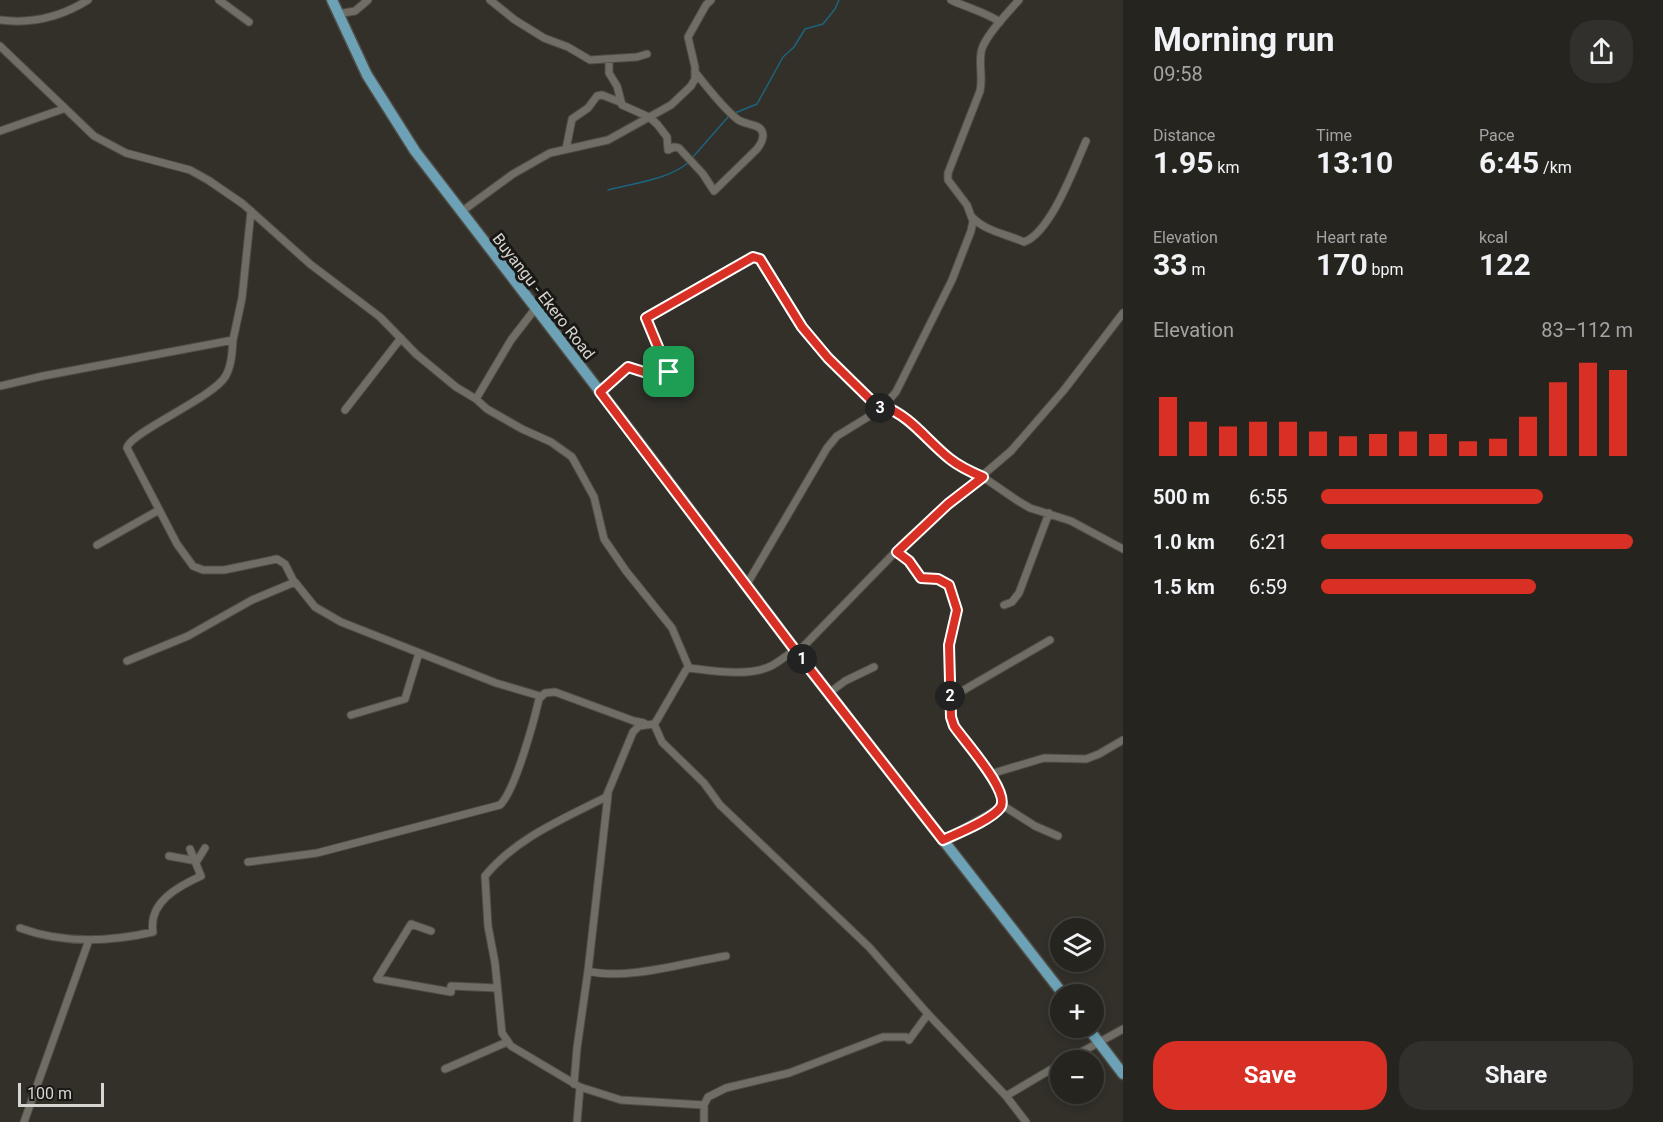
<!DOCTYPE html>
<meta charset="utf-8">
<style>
:root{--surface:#26241f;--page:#32302c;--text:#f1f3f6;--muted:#a4a4a4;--line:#42413d;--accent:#d93025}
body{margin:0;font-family:Roboto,sans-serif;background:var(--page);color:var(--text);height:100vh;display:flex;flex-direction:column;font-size:22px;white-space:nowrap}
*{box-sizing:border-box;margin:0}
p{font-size:20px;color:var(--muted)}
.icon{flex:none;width:33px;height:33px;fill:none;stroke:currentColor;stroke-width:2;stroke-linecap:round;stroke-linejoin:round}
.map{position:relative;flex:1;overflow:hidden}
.drawer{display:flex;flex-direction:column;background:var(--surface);width:540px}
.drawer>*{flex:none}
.buttons{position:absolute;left:1050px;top:918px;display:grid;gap:12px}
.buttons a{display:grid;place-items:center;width:54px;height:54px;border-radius:50%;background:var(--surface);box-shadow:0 3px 9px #0003,0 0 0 2px var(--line);font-size:30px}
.scale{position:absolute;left:18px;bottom:15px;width:86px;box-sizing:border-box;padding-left:6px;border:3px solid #d7d5d0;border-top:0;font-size:16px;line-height:21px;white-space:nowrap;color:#d7d5d0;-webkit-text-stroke:4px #191815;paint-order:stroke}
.pin{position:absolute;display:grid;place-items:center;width:51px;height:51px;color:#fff;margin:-26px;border-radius:12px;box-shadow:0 3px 9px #0006}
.km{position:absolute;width:30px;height:30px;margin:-15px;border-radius:50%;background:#222;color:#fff;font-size:16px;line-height:30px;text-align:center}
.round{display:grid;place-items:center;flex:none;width:63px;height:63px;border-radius:24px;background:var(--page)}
.summary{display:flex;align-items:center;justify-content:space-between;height:102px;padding:0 30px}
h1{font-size:33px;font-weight:700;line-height:45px}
.stats{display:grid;grid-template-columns:repeat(3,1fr);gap:9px;height:102px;padding:6px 30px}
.stats div{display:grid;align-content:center}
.stats b{font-size:30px;font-weight:700}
.stats small{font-size:16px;font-weight:400}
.stats p{font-size:16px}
.chart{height:168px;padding:12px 30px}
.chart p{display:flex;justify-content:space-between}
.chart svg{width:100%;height:108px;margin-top:6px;stroke:var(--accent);stroke-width:6}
.primary-button{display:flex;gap:12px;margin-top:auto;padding:12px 30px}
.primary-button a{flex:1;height:69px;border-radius:24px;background:var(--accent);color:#fff;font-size:24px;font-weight:700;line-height:69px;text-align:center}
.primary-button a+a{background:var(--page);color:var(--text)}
ul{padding:0 30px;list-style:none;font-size:20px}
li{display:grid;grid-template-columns:96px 72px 1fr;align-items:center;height:45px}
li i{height:15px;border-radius:8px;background:var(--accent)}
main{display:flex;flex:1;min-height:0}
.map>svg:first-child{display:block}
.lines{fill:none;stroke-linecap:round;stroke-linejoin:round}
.stream{stroke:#1e637f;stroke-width:1.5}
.street-casing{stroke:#4f4d46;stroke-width:9}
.primary-casing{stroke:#4f4d46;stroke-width:13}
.street{stroke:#706d64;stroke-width:7}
.primary{stroke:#6ca1b6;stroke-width:10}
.route-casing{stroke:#fff;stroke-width:12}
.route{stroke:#d93025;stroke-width:8}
.labels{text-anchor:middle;stroke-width:6;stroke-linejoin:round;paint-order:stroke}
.street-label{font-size:16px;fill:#d7d5d0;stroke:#191815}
</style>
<main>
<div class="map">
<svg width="1123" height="1122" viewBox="0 0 1123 1122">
<rect width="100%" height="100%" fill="#323029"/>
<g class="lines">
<path class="stream" d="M 735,113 L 757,104 L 783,57 L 794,47 L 805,29 L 823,24 L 835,9 L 839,0
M 692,158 L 728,117
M 608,190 C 634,183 668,180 689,162"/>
<defs>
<path id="street" d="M 219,0 L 249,22
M 490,0 L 515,20 L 544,38 L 568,47 L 590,60 L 637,57 L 647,54
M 951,0 C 968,8 985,12 1000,22
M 337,14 L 355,11 L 368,0
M 0,20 C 31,24 61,17 88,0
M 0,46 L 94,136 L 126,153 L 190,170 L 208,180 L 243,204 L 310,264 L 380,317 L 416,354 L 456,387 L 476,399 L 487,409 L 522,429 L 551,442 L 572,457 L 594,497 L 604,539 L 626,571 L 672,628 L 689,668
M 609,59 L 609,73 L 617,86 L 622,105 L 649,117 L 657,124 L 667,137 L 668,150 L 674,147 L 679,148 L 703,174 L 714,191 L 757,149 C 761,144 765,138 762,131 C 758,123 744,125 737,119 C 721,106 708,88 695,72
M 0,131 L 63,109
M 566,149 L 572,119 L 588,108 L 597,96 L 602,95 L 620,102
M 461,212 L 513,174 L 541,158 L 550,153 L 608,140 L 671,105 L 691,86 L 695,79 L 695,67 L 688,37 L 706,5 L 711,0
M 972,217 C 985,231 1006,234 1024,242 C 1051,232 1074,168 1086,141
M 233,340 C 232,351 232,366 225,377 C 212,398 129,433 127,448 L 177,544 L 193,566 L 203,570 L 224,570 L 277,559 L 285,564 L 294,582
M 0,386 L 43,376 L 233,340 L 242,298 L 251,211
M 600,392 L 628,367 L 670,378 L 646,318 L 716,277 L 757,257 L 802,328 L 829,358 L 881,409
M 476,399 L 511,340 L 535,309
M 883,406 L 910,421 L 957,465 L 983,477 L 1018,501 L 1030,508 L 1071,521 L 1123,549
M 345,410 L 401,338
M 97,545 L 159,510
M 896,552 L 909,561 L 920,578 L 938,579 L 947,583 L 957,608 L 949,645 L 950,698
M 747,584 L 827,448 L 837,436 L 881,409 L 896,392 L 952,280 L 971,231 L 973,221 L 967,205 L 948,180 L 948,173 L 980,91 C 983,78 979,66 981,53 C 982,39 1009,11 1019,0
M 1004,605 L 1012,602 L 1019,593 L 1049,513
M 797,653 L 908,539 L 1011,451 L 1064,390 L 1123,313
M 127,661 L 188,636 L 252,600 L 295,582 L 315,607 L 341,622 L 496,683 L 540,696
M 829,693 L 845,681 L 874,667
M 351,715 L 405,699 L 419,653
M 654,724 L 662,742 L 704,783 L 720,805 L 869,947 L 928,1014 L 1006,1096
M 993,778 L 954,726 L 950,698 L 1050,640
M 1002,805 L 1035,826 L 1058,836
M 943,840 L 1000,808 L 1003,797 L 993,778 L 997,772 L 1044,758 L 1086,759 L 1099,754 L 1123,740
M 169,856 L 197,861
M 197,861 L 205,848
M 248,862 L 317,853 L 500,805 C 515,791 534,721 539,699 L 545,693 L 555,692 L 634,721 L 644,723
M 20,928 C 63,944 109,942 153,932 C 148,902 179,886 201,876 L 190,849
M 431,931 L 411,924 L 377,979 L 451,992 L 451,986 L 497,988
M 588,971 L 608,795
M 1067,1060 L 1123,1029
M 445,1069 L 507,1042
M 574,1084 L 577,1048 L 588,971 C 626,981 687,962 726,956
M 580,1087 L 621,1100 L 704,1105 L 708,1097 L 726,1088 L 789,1073 L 883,1037 L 906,1037 L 909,1040 L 928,1014
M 704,1105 L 704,1122
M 24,1122 L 89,940
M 577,1122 L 580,1087 L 511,1046 L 502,1033 L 495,963 L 488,926 L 485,876 C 516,838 563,819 606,797 L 633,732 L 639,726 L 654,724 L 657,720 L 686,670 L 689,668 C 714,671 748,677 771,666 C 779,662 787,655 795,650
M 1026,1122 L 1006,1096 L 1060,1064"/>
<path id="primary" d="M 332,0 L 367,75 L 415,151 L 631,432 L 795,650 L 1063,994
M 1088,1028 L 1123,1074"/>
</defs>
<use href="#street" class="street-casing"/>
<use href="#primary" class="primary-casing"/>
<use href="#street" class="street"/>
<use href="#primary" class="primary"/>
</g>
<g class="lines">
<defs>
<path id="route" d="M 753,257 L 760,259 L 802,327 L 828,358 L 880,409 L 883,406 C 911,416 927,441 950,459 C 960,467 971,472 983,477 L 948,504 L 897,552 L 909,561 L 921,578 L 938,579 L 949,585 L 957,610 L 949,645 L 951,717 L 954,726 C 964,741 1012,793 1000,808 C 991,820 958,833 943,840 L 795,650 L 600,392 L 628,367 L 666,379 L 671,378 L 646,318 Z"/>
</defs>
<use href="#route" class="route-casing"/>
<use href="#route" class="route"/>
</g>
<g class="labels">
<g class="street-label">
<text transform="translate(544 296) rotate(52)" y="6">Buyangu - Ekero Road</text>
</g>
</g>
</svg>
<div class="buttons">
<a><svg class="icon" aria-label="layers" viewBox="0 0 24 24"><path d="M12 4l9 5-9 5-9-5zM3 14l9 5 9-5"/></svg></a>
<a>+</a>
<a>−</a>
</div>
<div class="scale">100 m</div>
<div class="pin" style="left:669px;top:372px;background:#1e9e55"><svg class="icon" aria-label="arrive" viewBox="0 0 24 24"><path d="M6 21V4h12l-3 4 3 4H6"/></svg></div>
<b class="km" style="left:802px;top:659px">1</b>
<b class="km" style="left:950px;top:696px">2</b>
<b class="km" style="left:880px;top:408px">3</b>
</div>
<section class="drawer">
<div class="summary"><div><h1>Morning run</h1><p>09:58</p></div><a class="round"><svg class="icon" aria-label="share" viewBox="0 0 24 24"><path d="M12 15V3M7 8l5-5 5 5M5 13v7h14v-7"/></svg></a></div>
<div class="stats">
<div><p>Distance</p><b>1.95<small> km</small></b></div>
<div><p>Time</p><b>13:10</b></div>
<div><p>Pace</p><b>6:45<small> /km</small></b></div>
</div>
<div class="stats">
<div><p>Elevation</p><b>33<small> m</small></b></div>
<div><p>Heart rate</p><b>170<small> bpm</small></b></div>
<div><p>kcal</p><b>122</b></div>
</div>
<div class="chart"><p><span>Elevation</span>83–112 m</p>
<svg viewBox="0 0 160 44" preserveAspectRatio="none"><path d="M5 44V20M15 44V30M25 44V32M35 44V30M45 44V30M55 44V34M65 44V36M75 44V35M85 44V34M95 44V35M105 44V38M115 44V37M125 44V28M135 44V14M145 44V6M155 44V9"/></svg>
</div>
<ul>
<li><b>500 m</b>6:55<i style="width:71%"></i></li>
<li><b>1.0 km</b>6:21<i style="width:100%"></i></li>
<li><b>1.5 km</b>6:59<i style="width:69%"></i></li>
</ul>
<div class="primary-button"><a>Save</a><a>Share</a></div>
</section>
</main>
